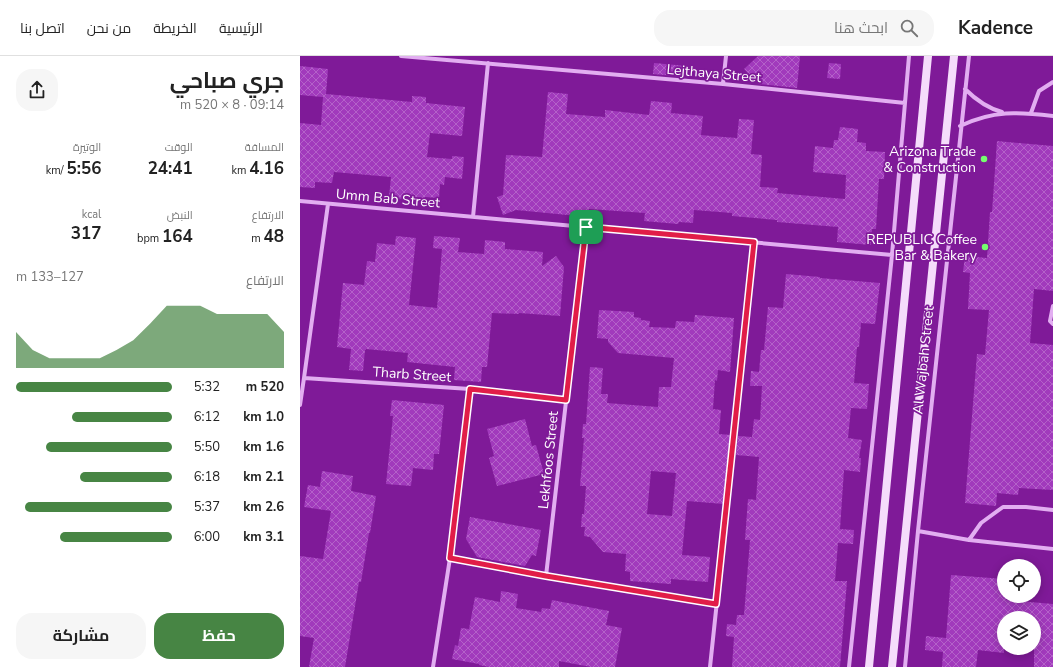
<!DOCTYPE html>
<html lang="ar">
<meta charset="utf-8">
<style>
:root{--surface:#fff;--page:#f6f6f6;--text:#222;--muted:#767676;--line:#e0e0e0;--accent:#478544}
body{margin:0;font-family:"Nunito Sans",Cairo,sans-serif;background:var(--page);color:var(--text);direction:rtl;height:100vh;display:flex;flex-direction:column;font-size:15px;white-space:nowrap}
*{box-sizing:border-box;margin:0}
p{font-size:13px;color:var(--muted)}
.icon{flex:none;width:22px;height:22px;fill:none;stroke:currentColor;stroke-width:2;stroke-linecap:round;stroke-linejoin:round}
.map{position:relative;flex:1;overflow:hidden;direction:ltr}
.drawer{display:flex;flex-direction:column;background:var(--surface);width:300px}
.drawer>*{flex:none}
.tools{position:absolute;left:697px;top:503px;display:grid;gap:8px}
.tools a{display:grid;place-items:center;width:44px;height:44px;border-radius:50%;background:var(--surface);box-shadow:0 2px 10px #0003;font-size:20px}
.pin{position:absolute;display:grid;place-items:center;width:34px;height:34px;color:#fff;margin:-17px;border-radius:8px;box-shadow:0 2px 6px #0006}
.round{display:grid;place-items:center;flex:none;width:42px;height:42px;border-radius:16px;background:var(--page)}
.headline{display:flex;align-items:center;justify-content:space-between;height:68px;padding:0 16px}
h1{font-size:22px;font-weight:700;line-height:30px}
.figures{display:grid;grid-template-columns:repeat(3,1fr);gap:6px;height:68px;padding:4px 16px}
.figures div{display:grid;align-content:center}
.figures b{font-size:17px;font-weight:700}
.figures small{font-size:11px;font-weight:400}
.figures p{font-size:11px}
.chart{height:112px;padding:8px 16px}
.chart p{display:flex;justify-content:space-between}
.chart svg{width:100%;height:72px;margin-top:4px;fill:var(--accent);opacity:.7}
.cta{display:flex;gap:8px;margin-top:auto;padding:8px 16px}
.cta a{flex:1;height:46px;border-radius:16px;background:var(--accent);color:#fff;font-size:16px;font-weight:700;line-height:46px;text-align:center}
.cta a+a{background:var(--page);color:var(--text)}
ul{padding:0 16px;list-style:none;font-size:13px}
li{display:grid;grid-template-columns:64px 48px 1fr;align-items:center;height:30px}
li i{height:10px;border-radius:5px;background:var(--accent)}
header{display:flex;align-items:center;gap:24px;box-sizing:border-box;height:56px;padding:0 20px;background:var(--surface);border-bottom:1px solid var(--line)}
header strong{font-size:19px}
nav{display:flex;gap:22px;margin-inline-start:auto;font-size:14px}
.search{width:280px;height:36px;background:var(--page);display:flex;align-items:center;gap:10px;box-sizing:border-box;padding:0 14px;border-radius:16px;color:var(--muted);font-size:15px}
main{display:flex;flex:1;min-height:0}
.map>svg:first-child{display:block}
.building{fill:url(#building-cross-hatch);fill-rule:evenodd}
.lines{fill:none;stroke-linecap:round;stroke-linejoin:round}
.street{stroke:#e2aef1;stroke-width:4}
.secondary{stroke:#f5dcfb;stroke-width:8}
.route-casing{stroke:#fff;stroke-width:8}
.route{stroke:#e11d48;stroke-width:5}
.poi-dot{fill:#75ff6e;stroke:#7f1a98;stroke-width:1.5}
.labels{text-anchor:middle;stroke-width:3.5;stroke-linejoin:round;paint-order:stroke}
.street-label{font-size:14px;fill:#fff;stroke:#7f1a98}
.poi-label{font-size:14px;fill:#fff;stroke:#7f1a98;text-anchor:end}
</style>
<header>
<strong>Kadence</strong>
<div class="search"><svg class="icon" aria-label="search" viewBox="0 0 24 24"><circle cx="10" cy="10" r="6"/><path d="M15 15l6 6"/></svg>ابحث هنا</div>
<nav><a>الرئيسية</a><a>الخريطة</a><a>من نحن</a><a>اتصل بنا</a></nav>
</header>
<main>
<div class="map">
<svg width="753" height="611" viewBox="0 0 753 611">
<defs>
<pattern id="building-cross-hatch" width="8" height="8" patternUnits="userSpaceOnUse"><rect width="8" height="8" fill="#a13abc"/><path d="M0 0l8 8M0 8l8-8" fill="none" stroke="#b461c9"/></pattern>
</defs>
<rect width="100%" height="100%" fill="#7f1a98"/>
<path class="building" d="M 458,0 L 500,0 L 497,32 L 459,28 L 444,13 Z
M 354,7 L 387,10 L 385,21 L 353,18 Z
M 529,7 L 541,8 L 540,23 L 527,22 Z
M 0,10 L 28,13 L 26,38 L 112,46 L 112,40 L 126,41 L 126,47 L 165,51 L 162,80 L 130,77 L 127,101 L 152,103 L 152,100 L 164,101 L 162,123 L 145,121 L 144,129 L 140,128 L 139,142 L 125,141 L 125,142 L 102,140 L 102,143 L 89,141 L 91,121 L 34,116 L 32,127 L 15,126 L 15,132 L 0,131 L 0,67 L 21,69 L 23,41 L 0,39 Z
M 248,36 L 268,38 L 266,58 L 305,61 L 305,54 L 349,59 L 351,45 L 372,47 L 371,57 L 403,60 L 401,79 L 411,80 L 437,82 L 439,63 L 454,64 L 451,98 L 462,99 L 460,131 L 478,132 L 477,137 L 545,143 L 546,119 L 513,116 L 515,90 L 533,92 L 534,84 L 538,84 L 540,71 L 558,73 L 557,86 L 566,87 L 566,95 L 585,96 L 584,123 L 579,123 L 576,173 L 572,173 L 571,189 L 537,186 L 538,171 L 477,166 L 477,164 L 432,160 L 432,157 L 394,154 L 393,167 L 379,166 L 378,168 L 344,165 L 345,157 L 289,153 L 288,161 L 216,154 L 203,159 L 197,141 L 203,139 L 206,99 L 242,101 Z
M 697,85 L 753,90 L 753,235 L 734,233 L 730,287 L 753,289 L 753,434 L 719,432 L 718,439 L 697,437 L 696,450 L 665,447 L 677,298 L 685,299 L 689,254 L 668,253 L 670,217 L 663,216 L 665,200 L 687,202 L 690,156 L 692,156 Z
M 96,180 L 116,182 L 109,249 L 137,252 L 142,193 L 133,192 L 134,180 L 160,182 L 158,196 L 184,198 L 185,184 L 205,186 L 205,193 L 243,196 L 242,210 L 256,200 L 264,211 L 260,260 L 219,257 L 219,258 L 192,257 L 187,311 L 182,311 L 181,326 L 154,324 L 155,311 L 107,306 L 108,297 L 66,293 L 66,294 L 65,294 L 63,315 L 49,314 L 51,293 L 37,291 L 43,227 L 64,229 L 67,205 L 75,206 L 77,187 L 95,189 Z
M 486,218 L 520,221 L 520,222 L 580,227 L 575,268 L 561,267 L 559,291 L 557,291 L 554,327 L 569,328 L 567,353 L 551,352 L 548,382 L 562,384 L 559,402 L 561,402 L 560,416 L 544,414 L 540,473 L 554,474 L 553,488 L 538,487 L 535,525 L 547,525 L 540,611 L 432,611 L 434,581 L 426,580 L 427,568 L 436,569 L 437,559 L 444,559 L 450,484 L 445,484 L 446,470 L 448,443 L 456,444 L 459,401 L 436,399 L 438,380 L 452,381 L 454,363 L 460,364 L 462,330 L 450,330 L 451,315 L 459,316 L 461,294 L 464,294 L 468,251 L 483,252 Z
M 299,254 L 334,256 L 334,261 L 341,262 L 341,264 L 350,265 L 349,271 L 375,272 L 376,265 L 394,266 L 395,259 L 434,262 L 430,316 L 418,314 L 417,325 L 415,324 L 413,353 L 421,354 L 419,378 L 431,379 L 428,404 L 427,404 L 424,448 L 387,445 L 382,499 L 410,501 L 408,526 L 371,523 L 371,528 L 330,525 L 330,516 L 325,515 L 326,498 L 303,496 L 290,481 L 284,480 L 285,471 L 281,471 L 282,458 L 284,458 L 286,430 L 280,430 L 284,382 L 282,382 L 283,368 L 286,368 L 290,311 L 303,312 L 301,338 L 308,338 L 307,347 L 358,351 L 359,331 L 371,331 L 374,302 L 318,297 L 308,286 L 308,283 L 297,282 ZM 351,415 L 376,417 L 372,460 L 347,458 Z
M 92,344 L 144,349 L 139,398 L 134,398 L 133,414 L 113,412 L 111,430 L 86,428 L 93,360 L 90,360 Z
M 225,363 L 232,390 L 236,389 L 244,418 L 197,430 L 189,402 L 194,400 L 187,373 Z
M 22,415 L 53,420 L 51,435 L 76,440 L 70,477 L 69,477 L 61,526 L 59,526 L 45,611 L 9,611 L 14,582 L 0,580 L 0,500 L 23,503 L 31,455 L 4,451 L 8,429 L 20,431 Z
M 170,461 L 241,474 L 236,500 L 232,499 L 225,510 L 177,501 L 166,483 Z
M 651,519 L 704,523 L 704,540 L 706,540 L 706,544 L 753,548 L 753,611 L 734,611 L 734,562 L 704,562 L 704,597 L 678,594 L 676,611 L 642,611 L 643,596 L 625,594 L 626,580 L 646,582 Z
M 201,535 L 218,538 L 216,552 L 241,556 L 242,552 L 250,553 L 252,544 L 309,555 L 306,569 L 322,572 L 315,611 L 291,611 L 259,605 L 259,611 L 189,611 L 179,609 L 179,608 L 152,603 L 155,589 L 158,590 L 161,572 L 169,573 L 175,541 L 200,546 Z"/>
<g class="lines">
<path class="street" d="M 101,0 L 423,28 L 605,47
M 423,28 L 426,0
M 665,33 C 676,44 687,52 702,56
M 731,57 L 739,35 L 753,26
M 660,70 C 694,54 717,56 753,60
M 0,145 L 592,199
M 173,161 L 188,7
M 753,250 L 750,265 L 753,268
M 4,322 L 170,333 L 266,344
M 0,349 L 4,322 L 28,148
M 618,475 L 669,484 L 753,493
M 669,484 L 681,467 L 703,451 L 726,451 L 753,454
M 150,502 L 246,520 L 416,548
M 246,520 L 286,171
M 133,611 L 150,502 L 170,333
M 410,611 L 455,187
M 549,611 L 592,199 L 609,0
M 605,611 L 618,475 L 669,0"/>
<path class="secondary" d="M 569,611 L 628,0
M 592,611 L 654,0"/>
</g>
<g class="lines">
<defs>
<path id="route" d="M 286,171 L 454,186 L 416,548 L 246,520 L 150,502 L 170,333 L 266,344 Z"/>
</defs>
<use href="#route" class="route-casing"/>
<use href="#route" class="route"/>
</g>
<g class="poi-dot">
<circle cx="684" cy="103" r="4"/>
<circle cx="685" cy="191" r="4"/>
</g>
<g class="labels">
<g class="street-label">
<text transform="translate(414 17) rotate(5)" y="5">Lejthaya Street</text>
<text transform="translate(88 142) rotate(5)" y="5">Umm Bab Street</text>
<text transform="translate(623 304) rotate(-84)" y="5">Al Wajbah Street</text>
<text transform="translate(112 318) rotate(4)" y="5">Tharb Street</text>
<text transform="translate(248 404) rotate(-84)" y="5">Lekhfoos Street</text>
</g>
<g class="poi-label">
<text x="676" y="100">Arizona Trade<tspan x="676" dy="16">&amp; Construction</tspan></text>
<text x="677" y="188">REPUBLIC Coffee<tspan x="677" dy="16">Bar &amp; Bakery</tspan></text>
</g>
</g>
</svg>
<div class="tools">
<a><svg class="icon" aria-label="locate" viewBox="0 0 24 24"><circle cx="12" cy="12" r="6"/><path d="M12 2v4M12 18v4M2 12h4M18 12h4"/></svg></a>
<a><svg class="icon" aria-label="layers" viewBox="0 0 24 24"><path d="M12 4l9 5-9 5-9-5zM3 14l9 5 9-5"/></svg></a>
</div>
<div class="pin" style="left:286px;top:171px;background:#1e9e55"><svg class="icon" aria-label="arrive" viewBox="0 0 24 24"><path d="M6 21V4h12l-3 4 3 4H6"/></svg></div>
</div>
<section class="drawer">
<div class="headline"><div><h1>جري صباحي</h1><p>09:14 · 8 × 520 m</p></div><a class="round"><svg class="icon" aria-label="share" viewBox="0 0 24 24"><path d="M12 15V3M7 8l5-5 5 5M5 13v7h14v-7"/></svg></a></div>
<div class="figures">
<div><p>المسافة</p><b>4.16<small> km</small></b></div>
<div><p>الوقت</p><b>24:41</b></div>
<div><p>الوتيرة</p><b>5:56<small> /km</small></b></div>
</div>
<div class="figures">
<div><p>الارتفاع</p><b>48<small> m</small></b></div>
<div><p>النبض</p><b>164<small> bpm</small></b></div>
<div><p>kcal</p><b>317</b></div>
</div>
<div class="chart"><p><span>الارتفاع</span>127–133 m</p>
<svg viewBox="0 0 160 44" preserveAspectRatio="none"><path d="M0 44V22L10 33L20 38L30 38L40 38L50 38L60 33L70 27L80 17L90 6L100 6L110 6L120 11L130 11L140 11L150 11L160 22V44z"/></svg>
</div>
<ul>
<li><b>520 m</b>5:32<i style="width:100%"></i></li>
<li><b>1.0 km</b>6:12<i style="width:64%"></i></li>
<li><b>1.6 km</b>5:50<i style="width:81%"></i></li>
<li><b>2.1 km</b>6:18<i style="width:59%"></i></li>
<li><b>2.6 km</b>5:37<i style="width:94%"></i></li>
<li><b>3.1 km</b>6:00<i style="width:72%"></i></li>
</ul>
<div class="cta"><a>حفظ</a><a>مشاركة</a></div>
</section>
</main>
